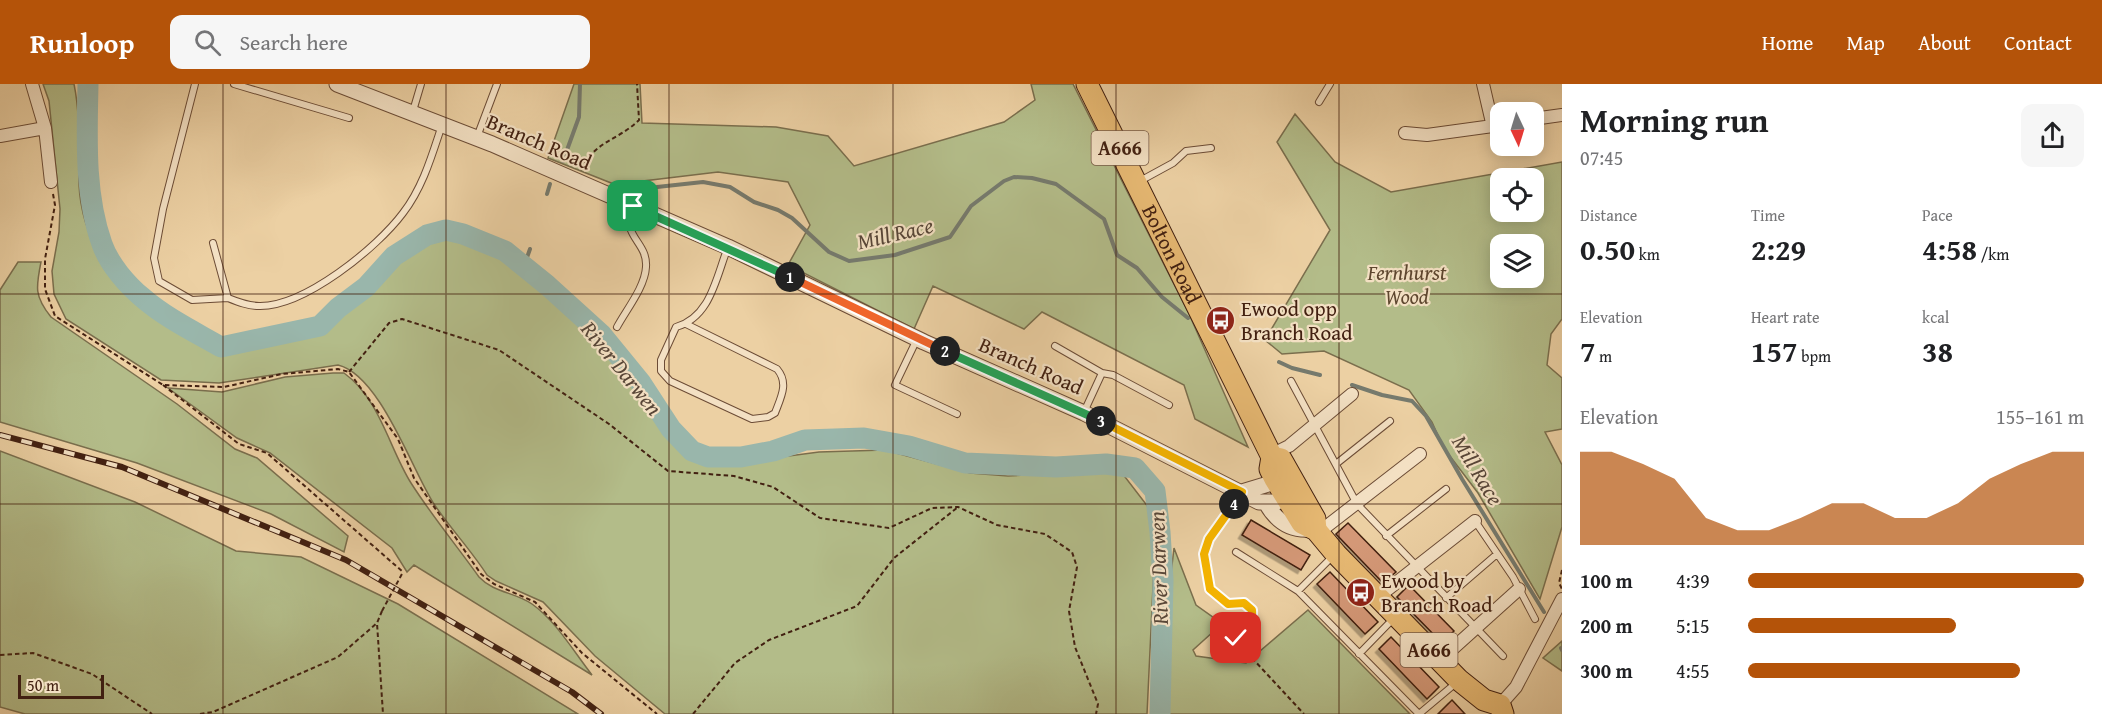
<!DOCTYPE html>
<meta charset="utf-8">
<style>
:root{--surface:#fff;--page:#f6f6f6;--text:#202124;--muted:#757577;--accent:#b45309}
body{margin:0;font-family:"Gentium Book Plus",serif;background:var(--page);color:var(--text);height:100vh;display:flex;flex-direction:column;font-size:22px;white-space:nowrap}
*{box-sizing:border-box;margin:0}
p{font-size:20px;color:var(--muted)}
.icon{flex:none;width:33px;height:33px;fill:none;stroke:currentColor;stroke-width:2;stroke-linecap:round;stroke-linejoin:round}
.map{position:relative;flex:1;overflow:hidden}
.side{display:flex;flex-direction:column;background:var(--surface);width:540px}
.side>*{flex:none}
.needle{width:39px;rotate:176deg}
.controls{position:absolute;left:1490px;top:18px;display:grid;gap:12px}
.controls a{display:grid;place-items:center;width:54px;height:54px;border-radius:12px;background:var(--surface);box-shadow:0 3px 15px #0003;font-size:30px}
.scale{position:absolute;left:18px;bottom:15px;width:86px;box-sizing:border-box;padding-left:6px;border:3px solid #422011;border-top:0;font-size:16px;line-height:21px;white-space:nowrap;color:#422011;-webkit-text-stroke:4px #f3e0c3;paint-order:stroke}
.pin{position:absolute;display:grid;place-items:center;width:51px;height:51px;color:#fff;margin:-26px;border-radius:12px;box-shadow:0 3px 9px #0006}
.km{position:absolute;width:30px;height:30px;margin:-15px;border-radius:50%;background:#222;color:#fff;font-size:16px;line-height:30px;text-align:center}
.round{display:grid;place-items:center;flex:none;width:63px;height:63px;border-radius:12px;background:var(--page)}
.summary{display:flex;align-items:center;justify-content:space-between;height:102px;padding:0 18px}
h1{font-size:33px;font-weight:700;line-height:45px}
.stats{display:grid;grid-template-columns:repeat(3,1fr);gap:9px;height:102px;padding:6px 18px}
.stats div{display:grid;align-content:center}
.stats b{font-size:30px;font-weight:700}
.stats small{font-size:16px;font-weight:400}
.stats p{font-size:16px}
.chart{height:168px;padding:12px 18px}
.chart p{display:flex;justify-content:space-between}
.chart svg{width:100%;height:108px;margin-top:6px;fill:var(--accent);opacity:.7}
ul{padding:0 18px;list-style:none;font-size:20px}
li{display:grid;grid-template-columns:96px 72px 1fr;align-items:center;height:45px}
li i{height:15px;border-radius:8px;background:var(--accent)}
header{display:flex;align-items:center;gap:36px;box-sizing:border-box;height:84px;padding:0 30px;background:var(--accent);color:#fff}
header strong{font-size:28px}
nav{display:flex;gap:33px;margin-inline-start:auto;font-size:21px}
.search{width:420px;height:54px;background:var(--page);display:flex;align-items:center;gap:15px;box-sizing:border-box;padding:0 21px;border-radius:12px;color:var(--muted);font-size:22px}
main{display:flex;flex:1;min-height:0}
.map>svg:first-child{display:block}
.green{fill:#b3bc89;stroke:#7a6e4d;stroke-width:1.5;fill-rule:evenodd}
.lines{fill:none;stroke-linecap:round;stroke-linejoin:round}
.stream{stroke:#767a6d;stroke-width:4}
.river{stroke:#99b6ab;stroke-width:21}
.building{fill:#d49877;stroke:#422011;stroke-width:1.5;filter:url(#shadow)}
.service-casing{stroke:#6c4c36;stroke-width:8}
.minor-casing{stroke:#6c4c36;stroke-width:14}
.tertiary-casing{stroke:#6c4c36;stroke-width:17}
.trunk-casing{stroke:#422011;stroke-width:23}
.path{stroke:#422011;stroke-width:2;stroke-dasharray:4.5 3;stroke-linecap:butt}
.service{stroke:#f3e0c3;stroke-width:6}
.minor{stroke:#f3e0c3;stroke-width:12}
.tertiary{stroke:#f3e0c3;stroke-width:15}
.trunk{stroke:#e6b872;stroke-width:21}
.rail-casing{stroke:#422011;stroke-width:6}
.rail{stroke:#f3e0c3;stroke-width:4;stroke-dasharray:11;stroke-linecap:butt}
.path-bridge{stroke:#422011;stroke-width:2;stroke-dasharray:4.5 3;stroke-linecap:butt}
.split-1-casing{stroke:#fff;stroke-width:12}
.split-2-casing{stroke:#fff;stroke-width:12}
.split-3-casing{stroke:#fff;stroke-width:12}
.split-4-casing{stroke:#fff;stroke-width:12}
.split-5-casing{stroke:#fff;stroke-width:12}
.split-1{stroke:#22a559;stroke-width:8}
.split-2{stroke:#f0652b;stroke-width:8}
.split-3{stroke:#22a559;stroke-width:8}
.split-4{stroke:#f5b400;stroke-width:8}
.split-5{stroke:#f5b400;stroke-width:8}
.grid{fill:none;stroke:#422011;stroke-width:1.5;stroke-opacity:0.55}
.labels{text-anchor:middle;stroke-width:4.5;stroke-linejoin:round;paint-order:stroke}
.shield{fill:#f3e0c3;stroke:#775a46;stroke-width:1.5}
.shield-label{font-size:20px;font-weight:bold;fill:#422011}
.street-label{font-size:21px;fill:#422011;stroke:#f3e0c3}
.park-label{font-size:21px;font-style:italic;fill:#5e472f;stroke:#f3e0c3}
.poi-label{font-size:21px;fill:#422011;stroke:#f3e0c3;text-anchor:start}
.water-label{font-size:22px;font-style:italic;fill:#584638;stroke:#f3e0c3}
</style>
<header>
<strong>Runloop</strong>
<div class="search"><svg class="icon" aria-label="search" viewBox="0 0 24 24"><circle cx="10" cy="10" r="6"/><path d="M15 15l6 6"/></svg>Search here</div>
<nav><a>Home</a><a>Map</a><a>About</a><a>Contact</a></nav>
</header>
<main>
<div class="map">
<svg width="1562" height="630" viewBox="0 0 1562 630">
<defs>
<filter id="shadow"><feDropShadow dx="-3.5" dy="3.5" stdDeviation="0" flood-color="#0004"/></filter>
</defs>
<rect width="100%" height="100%" fill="#ecd0a3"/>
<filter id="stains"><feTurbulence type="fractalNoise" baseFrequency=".00333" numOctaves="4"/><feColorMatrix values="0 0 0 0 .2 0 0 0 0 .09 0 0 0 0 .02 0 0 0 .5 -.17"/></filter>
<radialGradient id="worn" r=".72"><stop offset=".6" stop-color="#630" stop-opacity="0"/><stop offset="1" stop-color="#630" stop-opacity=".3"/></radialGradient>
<path class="green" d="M 43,0 L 74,0 C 81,34 78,66 79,100 C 83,189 152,227 220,266 L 322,246 L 398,176 L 434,154 L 449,151 L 469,155 L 492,167 L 600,256 L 662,342 L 685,366 L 705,376 L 728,380 L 819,368 L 885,366 L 970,389 L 1008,392 L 1080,388 L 1122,389 L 1152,428 L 1154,481 L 1147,630 L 665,630 L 595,572 L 543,518 L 496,497 L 487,491 C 471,466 450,444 434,420 C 412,386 380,291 338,281 L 219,299 L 161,296 L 66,235 L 54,210 L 52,187 L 59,148 L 60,125 L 49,17 Z
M 574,0 L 640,0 L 642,39 L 776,43 L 828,52 L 854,82 L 1004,38 L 1035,16 L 1031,0 L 1073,0 L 1189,230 L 1248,363 L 1195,335 L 1184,301 L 1042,228 L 1024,245 L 933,202 L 914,245 L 788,181 L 810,141 L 788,98 L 718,88 L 643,97 L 634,108 L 548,74 Z
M 1295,30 L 1335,78 L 1391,108 L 1562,78 L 1562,235 L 1551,250 L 1547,281 L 1562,294 L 1562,345 L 1545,348 L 1562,381 L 1562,443 L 1540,515 L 1478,409 L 1443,363 L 1432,338 L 1409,306 L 1324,267 L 1282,270 L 1265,256 L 1330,146 L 1277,58 ZM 1500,94 L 1533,94 L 1533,128 L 1500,128 ZM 1500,160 L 1533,160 L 1533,194 L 1500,194 Z
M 18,178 L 41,178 C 36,203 34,212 51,233 L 177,320 L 235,365 L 257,374 L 348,452 L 344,468 L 271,430 L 137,379 L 0,338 L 0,206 Z
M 333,289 L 344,289 C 380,315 389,364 411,399 C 432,432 457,462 479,493 C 494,509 515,508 532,520 C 556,537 574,568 592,591 L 414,481 L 407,488 L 392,464 L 270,369 L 237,354 L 168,304 L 222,308 L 285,293 Z
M 0,367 L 135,418 L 236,467 L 301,473 L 398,520 L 578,630 L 25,630 L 0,623 Z
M 1174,464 L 1196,521 L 1214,534 L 1214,547 L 1193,566 L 1196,572 L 1246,579 L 1308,526 L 1410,630 L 1165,630 L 1167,525 Z
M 1562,557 L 1562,587 L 1543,574 Z"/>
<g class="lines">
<path class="stream" d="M 563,77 L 579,33 L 580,0
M 654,106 L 657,103 L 703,98 L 730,103 L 754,118 L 778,126 L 792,134 L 829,168 L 849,177 L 895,171 L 950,153 L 971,122 L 1004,97 L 1014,93 L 1032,94 L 1056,100 L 1104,135 L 1117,171 L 1137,184 L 1162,213 L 1188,234
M 547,110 L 550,100
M 524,182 L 530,165
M 1279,278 L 1292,284 L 1320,291
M 1352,301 L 1382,311 L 1412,317 L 1426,332 L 1462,395 L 1544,528
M 1561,564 L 1562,566"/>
<path class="river" d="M 88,0 C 87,52 84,110 102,160 C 109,180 127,201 143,214 C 166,234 195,248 221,263 L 320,242 L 338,224 L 366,203 L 394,172 L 427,151 L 446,146 L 463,150 L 505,167 L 547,201 L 601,250 L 641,299 L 671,345 L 692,367 L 708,373 L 741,373 L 773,367 L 805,356 L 864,354 L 909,362 L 965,379 L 1056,383 L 1106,380 L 1135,384 L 1155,407 L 1160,448 L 1163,496 L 1160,630"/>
</g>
<path class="building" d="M 1251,436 L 1310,471 L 1301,486 L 1242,451 Z
M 1348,439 L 1396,488 L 1383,499 L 1336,450 Z
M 1330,488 L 1378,538 L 1365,550 L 1317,500 Z
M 1409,501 L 1454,547 L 1442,559 L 1397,513 Z
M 1391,553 L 1439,603 L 1427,615 L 1379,565 Z
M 1452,616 L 1465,630 L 1438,630 Z"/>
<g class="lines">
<defs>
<path id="service" d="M 195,0 L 163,125 L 154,174 L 159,197 L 192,216 L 228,214 L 213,159
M 234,0 L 349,34
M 1319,18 L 1330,0
M 413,27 L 421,0
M 477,53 L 497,0
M 1140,97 L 1173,79 L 1186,67 L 1211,64
M 228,214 C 238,218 248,222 259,222 C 304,223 377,164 403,129 C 423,103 432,71 442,41
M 686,240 L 777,285 C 789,299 781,313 775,329 L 768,333 L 752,335 L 670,297 L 661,287 L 661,276 L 676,243 C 711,233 716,193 728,163
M 617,243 C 626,226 645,203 646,183 C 648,157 619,152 633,122
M 917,255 L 895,301 L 957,330
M 1055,262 L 1102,289
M 1291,297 L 1357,420 L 1503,572
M 1084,328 L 1102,289 L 1113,291 L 1169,321
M 1336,380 L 1390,337
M 1475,437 L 1513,493 L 1535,535
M 1386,452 L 1446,405
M 1236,468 L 1298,507 L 1419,630
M 1298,507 L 1333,472
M 1446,514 L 1497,470
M 1359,570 L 1394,534
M 1419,630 L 1456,599"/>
<path id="minor" d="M 32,0 L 45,44 L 51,98
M 1483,0 L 1493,43
M 1533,35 L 1562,31
M 1405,49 L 1427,51 L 1500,41
M 0,52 L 45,44
M 1271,371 L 1289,362 L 1352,310
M 1318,449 L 1420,370
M 1378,513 L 1475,437
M 1439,577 L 1519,505
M 1500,621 L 1516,603 L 1562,515"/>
<path id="tertiary" d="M 337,0 L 492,60 L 728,163 L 924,258 L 1084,329 L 1259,418 L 1277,418 L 1295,411
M 1242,408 L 1285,395
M 1266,419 C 1276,437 1290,447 1311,445"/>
<g id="trunk">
<path id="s1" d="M 1087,0 L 1272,373 L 1270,385 L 1275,395 L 1302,439 L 1316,446 L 1336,470 L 1459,596 L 1484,616 L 1500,621 L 1503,630"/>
<path d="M 1272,373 L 1281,375 L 1315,435 L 1316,446"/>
</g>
</defs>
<use href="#service" class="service-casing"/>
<use href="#minor" class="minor-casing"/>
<use href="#tertiary" class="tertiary-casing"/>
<use href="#trunk" class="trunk-casing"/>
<path class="path" d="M 581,86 C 594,57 619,56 639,36 L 637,0
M 53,110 L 55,121 L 45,175 L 45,205 L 55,232 L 163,301 L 224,303 L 282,290 L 338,285 L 349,288 L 398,355 L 414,394 L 481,490 L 494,500 L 535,518 L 582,569 L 657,630
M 349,288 L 389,239 L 402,235 L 499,266 L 609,340 L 668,387 L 734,392 L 773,403 L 820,434 L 889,444 L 932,424 L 958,423 L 997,441 L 1045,450 L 1072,468 L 1077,483 L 1069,527 L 1075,563 L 1098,620 L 1096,630
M 163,301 L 239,360 L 267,369 L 403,488
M 1234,420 L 1209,455 L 1204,470 L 1210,505 L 1228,520 L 1244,519 L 1252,526 C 1253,540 1248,545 1236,554
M 1562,486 L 1559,499 L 1562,505
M 382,527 L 377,539 L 383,630
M 0,571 L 33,569 L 92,590 L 152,630
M 1252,574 L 1304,630
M 200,630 L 213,628 L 338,573 L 377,539
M 693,630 L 735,579 L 769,556 L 857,522 L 894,474 L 958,423"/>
<use href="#service" class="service"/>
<use href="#minor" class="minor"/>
<use href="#tertiary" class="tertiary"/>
<use href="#trunk" class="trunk"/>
<defs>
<path id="rail" d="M 0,351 L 122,383 L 346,476 L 572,608 L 601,630"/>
</defs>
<use href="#rail" class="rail-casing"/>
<use href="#rail" class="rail"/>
<path class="path-bridge" d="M 382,527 L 403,488"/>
</g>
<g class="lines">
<defs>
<path id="split-1" d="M 633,122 L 790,193"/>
<path id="split-2" d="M 790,193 L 945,267"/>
<path id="split-3" d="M 945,267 L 1101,337"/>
<path id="split-4" d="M 1101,337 L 1242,408 L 1234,420"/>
<path id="split-5" d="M 1234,420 L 1209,455 L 1204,470 L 1210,505 L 1228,520 L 1244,519 L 1252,526 C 1253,540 1248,545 1236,554"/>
</defs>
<use href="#split-1" class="split-1-casing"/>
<use href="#split-2" class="split-2-casing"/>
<use href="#split-3" class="split-3-casing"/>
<use href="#split-4" class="split-4-casing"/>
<use href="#split-5" class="split-5-casing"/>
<use href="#split-1" class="split-1"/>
<use href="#split-2" class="split-2"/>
<use href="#split-3" class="split-3"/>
<use href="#split-4" class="split-4"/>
<use href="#split-5" class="split-5"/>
</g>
<path class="grid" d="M 223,0 L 223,630M 446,0 L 446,630M 669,0 L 669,630M 893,0 L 893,630M 1116,0 L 1116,630M 1339,0 L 1339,630M 0,210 L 1562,210M 0,420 L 1562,420"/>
<defs>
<symbol id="bus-disc" viewBox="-11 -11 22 22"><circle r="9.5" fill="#8f2418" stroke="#f3e0c3"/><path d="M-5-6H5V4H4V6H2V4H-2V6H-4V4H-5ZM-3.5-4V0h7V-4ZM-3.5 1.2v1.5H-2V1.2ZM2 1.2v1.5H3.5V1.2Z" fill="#fff"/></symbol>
</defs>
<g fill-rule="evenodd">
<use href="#bus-disc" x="1204" y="220" width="33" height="33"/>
<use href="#bus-disc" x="1344" y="492" width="33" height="33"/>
</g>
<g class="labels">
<g class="shield">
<rect x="1091.5" y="47" width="57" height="34" rx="4.5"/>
<rect x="1400.5" y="549" width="57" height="34" rx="4.5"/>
</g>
<g class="shield-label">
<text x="1120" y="71">A666</text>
<text x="1429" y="573">A666</text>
</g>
<g class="street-label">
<text transform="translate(539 58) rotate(23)" y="7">Branch Road</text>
<text dy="7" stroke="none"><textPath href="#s1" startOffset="190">Bolton Road</textPath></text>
<text transform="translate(1031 282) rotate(24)" y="7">Branch Road</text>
</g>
<g class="park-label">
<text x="1407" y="196">Fernhurst<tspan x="1407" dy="24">Wood</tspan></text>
</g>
<g class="poi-label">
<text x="1241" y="232">Ewood opp<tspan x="1241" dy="24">Branch Road</tspan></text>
<text x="1381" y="504">Ewood by<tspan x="1381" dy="24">Branch Road</tspan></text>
</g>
<g class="water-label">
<text transform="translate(895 149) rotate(-13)" y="8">Mill Race</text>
<text transform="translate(622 284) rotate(51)" y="8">River Darwen</text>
<text transform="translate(1478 386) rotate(59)" y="8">Mill Race</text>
<text transform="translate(1158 484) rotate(-92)" y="8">River Darwen</text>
</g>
</g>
<rect width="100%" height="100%" filter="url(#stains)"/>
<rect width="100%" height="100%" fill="url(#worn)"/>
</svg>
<div class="controls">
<a><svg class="needle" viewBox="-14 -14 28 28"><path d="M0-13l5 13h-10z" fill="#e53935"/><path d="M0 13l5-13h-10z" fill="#757577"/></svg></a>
<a><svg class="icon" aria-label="locate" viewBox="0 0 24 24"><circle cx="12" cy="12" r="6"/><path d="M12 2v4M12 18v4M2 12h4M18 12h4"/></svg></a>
<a><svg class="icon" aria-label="layers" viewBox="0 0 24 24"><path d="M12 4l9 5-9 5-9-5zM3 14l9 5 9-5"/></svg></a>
</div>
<div class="scale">50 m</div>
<div class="pin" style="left:633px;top:122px;background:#1e9e55"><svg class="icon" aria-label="arrive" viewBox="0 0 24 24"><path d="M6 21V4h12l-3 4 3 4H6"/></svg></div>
<div class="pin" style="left:1236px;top:554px;background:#d93025"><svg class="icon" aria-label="check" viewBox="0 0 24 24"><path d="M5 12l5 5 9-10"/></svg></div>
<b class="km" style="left:790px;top:193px">1</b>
<b class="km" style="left:945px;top:267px">2</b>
<b class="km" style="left:1101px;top:337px">3</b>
<b class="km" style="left:1234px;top:420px">4</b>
</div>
<section class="side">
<div class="summary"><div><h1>Morning run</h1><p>07:45</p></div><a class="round"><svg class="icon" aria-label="share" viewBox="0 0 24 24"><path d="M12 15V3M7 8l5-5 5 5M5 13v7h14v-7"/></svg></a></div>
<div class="stats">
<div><p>Distance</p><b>0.50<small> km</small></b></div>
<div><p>Time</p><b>2:29</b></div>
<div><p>Pace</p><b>4:58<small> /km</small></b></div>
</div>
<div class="stats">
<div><p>Elevation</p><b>7<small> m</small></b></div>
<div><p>Heart rate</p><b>157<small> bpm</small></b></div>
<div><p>kcal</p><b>38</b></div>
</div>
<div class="chart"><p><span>Elevation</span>155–161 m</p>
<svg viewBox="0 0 160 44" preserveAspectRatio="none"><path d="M0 44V6L10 6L20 11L30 17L40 33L50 38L60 38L70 33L80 27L90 27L100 33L110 33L120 27L130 17L140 11L150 6L160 6V44z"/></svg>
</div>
<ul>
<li><b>100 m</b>4:39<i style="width:100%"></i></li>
<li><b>200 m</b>5:15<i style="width:62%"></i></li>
<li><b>300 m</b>4:55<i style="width:81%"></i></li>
</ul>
</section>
</main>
